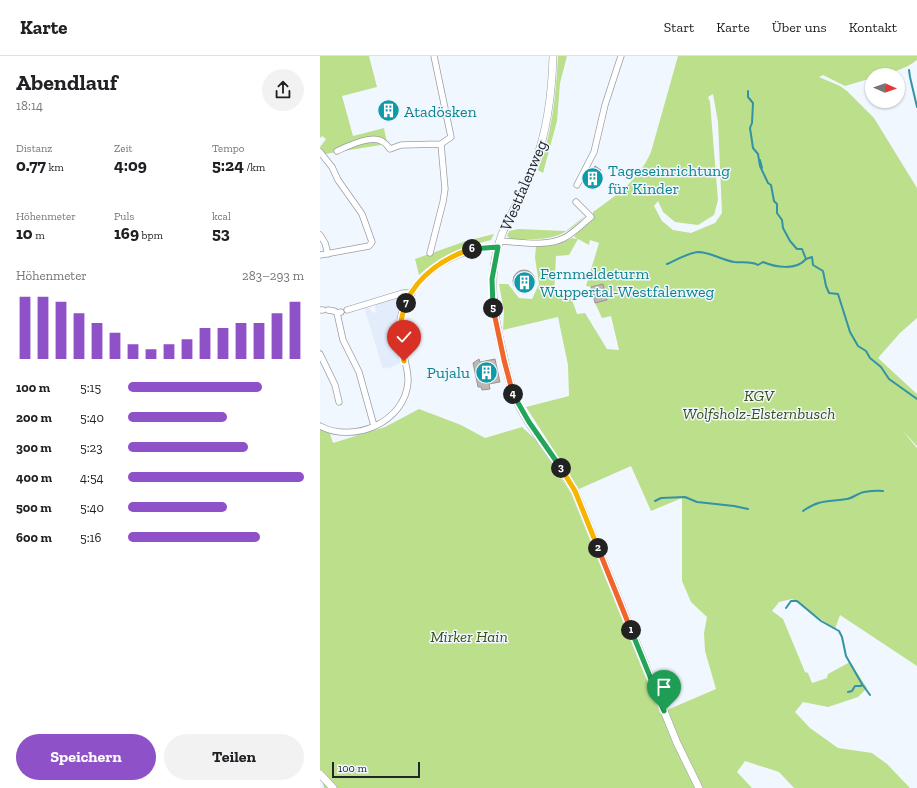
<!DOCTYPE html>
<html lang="de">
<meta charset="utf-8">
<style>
:root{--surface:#fff;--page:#f2f2f2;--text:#202124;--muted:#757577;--line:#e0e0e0;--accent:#8f51c7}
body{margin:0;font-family:"Zilla Slab",serif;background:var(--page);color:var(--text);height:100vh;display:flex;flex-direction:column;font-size:15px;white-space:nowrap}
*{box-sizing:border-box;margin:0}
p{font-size:13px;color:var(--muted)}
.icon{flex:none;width:22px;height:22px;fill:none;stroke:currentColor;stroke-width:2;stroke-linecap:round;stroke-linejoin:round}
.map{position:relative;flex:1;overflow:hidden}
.details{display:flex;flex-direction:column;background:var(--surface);width:320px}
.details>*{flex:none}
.needle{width:26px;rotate:92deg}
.buttons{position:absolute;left:545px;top:12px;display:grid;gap:8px}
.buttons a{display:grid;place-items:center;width:40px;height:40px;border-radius:50%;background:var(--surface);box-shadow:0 1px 3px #0004;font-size:20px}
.scale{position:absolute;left:12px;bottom:10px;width:88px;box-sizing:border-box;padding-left:4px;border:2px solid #232528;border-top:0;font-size:11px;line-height:14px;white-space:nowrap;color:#232528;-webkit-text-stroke:3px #f1f7ff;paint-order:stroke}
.pin{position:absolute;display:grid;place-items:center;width:34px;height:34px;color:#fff;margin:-41px -17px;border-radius:50% 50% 50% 0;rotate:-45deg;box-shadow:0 0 4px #0007}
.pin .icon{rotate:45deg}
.km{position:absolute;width:20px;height:20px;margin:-10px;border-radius:50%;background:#222;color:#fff;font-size:11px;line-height:20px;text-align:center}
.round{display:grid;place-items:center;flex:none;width:42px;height:42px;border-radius:21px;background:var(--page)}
.summary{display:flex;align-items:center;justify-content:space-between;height:68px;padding:0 16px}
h1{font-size:22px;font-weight:700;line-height:30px}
.figures{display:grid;grid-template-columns:repeat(3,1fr);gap:6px;height:68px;padding:4px 16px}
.figures div{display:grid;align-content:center}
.figures b{font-size:17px;font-weight:700}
.figures small{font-size:11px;font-weight:400}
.figures p{font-size:11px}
.chart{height:112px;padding:8px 16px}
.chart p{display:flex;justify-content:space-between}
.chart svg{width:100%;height:72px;margin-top:4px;stroke:var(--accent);stroke-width:6}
.cta{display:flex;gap:8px;margin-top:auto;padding:8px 16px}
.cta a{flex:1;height:46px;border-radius:24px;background:var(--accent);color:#fff;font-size:16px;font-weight:700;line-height:46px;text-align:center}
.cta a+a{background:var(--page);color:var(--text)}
ul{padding:0 16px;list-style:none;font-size:13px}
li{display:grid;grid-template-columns:64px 48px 1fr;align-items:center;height:30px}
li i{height:10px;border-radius:5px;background:var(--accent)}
header{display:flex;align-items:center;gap:24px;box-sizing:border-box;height:56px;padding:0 20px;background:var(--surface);border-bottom:1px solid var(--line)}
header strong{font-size:19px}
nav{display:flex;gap:22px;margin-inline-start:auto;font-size:14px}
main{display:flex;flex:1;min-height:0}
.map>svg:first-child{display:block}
.built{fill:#e3ecfb}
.green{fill:#bcdf8b;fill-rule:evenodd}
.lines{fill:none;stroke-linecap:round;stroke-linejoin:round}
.stream{stroke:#3492a5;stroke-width:2}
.building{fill:#bfb5b1;stroke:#9d9490}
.minor-casing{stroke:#9a9ea6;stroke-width:7}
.tertiary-casing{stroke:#9a9ea6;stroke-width:8}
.minor{stroke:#fff;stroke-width:5.5}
.tertiary{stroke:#fff;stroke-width:7}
.split-1-casing{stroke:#fff;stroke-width:8}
.split-2-casing{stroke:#fff;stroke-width:8}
.split-3-casing{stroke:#fff;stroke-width:8}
.split-4-casing{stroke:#fff;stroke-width:8}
.split-5-casing{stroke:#fff;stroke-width:8}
.split-6-casing{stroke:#fff;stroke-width:8}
.split-7-casing{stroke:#fff;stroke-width:8}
.split-8-casing{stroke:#fff;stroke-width:8}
.split-1{stroke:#22a559;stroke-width:5}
.split-2{stroke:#f0652b;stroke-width:5}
.split-3{stroke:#f5b400;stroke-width:5}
.split-4{stroke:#22a559;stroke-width:5}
.split-5{stroke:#f0652b;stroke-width:5}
.split-6{stroke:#22a559;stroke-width:5}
.split-7{stroke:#f5b400;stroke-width:5}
.split-8{stroke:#f5b400;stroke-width:5}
.labels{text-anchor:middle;stroke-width:3;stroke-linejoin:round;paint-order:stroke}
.culture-label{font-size:16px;fill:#0d838f;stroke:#f1f7ff;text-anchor:start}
.street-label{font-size:16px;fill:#232528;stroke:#f1f7ff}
.park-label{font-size:16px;font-style:italic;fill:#394f13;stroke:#f1f7ff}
</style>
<header>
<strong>Karte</strong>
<nav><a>Start</a><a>Karte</a><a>Über uns</a><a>Kontakt</a></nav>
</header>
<main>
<section class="details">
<div class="summary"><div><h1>Abendlauf</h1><p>18:14</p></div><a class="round"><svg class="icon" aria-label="share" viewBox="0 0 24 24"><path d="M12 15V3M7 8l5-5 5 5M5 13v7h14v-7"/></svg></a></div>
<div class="figures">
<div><p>Distanz</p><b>0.77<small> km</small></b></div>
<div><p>Zeit</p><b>4:09</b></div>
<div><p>Tempo</p><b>5:24<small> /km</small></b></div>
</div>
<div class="figures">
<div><p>Höhenmeter</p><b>10<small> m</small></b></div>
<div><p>Puls</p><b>169<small> bpm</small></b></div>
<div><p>kcal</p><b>53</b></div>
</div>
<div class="chart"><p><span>Höhenmeter</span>283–293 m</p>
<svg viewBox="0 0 160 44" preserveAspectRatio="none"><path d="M5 44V6M15 44V6M25 44V9M35 44V16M45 44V22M55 44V28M65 44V35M75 44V38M85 44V35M95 44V32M105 44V25M115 44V25M125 44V22M135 44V22M145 44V16M155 44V9"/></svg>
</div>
<ul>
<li><b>100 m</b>5:15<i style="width:76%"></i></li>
<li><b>200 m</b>5:40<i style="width:56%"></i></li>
<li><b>300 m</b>5:23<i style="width:68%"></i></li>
<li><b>400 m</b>4:54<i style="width:100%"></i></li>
<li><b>500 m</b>5:40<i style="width:56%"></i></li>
<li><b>600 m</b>5:16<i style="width:75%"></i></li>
</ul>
<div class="cta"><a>Speichern</a><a>Teilen</a></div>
</section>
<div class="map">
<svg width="597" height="732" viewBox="0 0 597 732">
<rect width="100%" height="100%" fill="#f1f7ff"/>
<path class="built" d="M 77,241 L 80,241 L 82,244 L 75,269 L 75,283 L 80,307 L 68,313 L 67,311 L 63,313 L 44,251 L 49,252 L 53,257 L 56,256 L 55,251 L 58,247 Z"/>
<path class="green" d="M 0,0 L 49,0 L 57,31 L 22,40 L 33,80 L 64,72 L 67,88 L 5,98 L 0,91 L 6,83 L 2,80 L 0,82 Z
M 238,0 L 247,0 L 240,27 L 237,65 L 223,117 L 218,114 C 232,77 236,40 238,0 Z
M 358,0 L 597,0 L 597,4 C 586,13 567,19 552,19 L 552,22 L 525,30 L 503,19 L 499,21 L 520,30 L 527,35 L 554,62 L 597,132 L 597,262 L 580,277 L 558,302 L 597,338 L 597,390 L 582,374 L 597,392 L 597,610 L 520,559 L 515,573 L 472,543 L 459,546 L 452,555 L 463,563 L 485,616 L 488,617 L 492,627 L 507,622 L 508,618 L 530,606 L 547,632 L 538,641 L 508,651 L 483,646 L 475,656 L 490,672 L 518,692 L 552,697 L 567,708 L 590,732 L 474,732 L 459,716 L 425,705 L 417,716 L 432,732 L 4,732 L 0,716 L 0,374 L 10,378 L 13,387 L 65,371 L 99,353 L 141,369 L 165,382 L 202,371 L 215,383 L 251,437 L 340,657 L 396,633 L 385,595 L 384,577 L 387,561 L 371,546 L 362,525 L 362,442 L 331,455 L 311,410 L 259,433 L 206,351 L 249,340 L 248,309 L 238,261 L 183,274 L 184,256 L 179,228 L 188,228 L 199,242 L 212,243 L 219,228 L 215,202 L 216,190 L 236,189 L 252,182 L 257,183 L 254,180 L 273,162 L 273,156 C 298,138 318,125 331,96 ZM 393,38 L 398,66 L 402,157 L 395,167 L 371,177 L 353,174 L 342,165 L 334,150 L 338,145 L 343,156 L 355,166 L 378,169 L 394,159 L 398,144 L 390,46 L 388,41 ZM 258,183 L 269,189 L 270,184 L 279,187 L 266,230 L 271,231 L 283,228 L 286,243 L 275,247 L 282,262 L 291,260 L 299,294 L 287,293 L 265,257 L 257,258 L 250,238 L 234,238 L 236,200 L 249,199 Z
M 265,160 C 240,186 225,183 191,183 L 187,180 L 189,175 L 198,173 L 246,175 Z
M 174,178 L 171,184 C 143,191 121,199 99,219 L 95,203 L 146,185 Z"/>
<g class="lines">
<path class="stream" d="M 589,14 L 590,21 L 597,51
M 428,35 L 428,41 L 433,47 L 432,67 L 430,72 L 433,92 L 438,98 L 440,110 L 448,127 L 451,129 L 454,145 L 457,148 L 457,157 L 462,164 L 463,172 L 470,185 L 477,193 L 482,193 L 486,203 L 492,201 L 493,209 L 503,215 L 506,230 L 509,237 L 518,238 L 530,276 L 538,290 L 546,295 L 550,302 L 561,311 L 569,323 L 597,343
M 440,104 L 442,112
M 347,208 C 356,204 368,197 378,196 C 390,196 402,204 414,206 C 422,207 432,205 438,209 L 443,206 C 455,211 476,215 486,203
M 335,445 L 341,442 L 365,441 L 377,446 L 414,450 L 428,453
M 483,455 C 500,443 509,446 527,443 C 533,442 538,437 544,436 C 550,435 557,434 563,435
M 466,552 L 471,545 L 477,545 L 501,565 L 519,575 L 522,581 L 526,600 L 542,628 L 550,639
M 528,636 L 532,635 L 535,630 L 541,630 L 542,628"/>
</g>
<path class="building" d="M 275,110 L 281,114 L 272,129 L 270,128 L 269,131 L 265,128 Z
M193 225a11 11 0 1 1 22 0a11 11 0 1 1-22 0Z
M 283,228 L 287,244 L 275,247 L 271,231 Z
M 159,303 L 160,306 L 175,303 L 180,326 L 169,328 L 170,333 L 162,334 L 161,331 L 158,331 L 153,307 Z"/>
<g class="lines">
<defs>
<path id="minor" d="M 17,95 C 28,90 52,78 63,86 C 66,87 68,91 70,93 L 81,89 L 121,88 L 131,81 L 114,0
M 0,96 L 12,111 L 18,124 L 42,158 L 52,186 L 49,190 L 0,199
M 257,129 L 274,96 L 285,49 L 301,0
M 0,179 L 5,187 L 8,198
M 180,185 C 200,186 226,191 244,182 C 254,177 262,168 271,161 L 256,146
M 110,197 L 123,146 L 125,133 L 121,88
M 0,254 L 3,254
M 8,254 L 14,255 L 17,257 L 21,256
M 27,254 L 83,237 L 92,237
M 17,257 L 23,284 L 39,316 L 54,370
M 0,298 L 15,329 L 19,346
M 0,370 C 34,388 85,366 88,326 C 89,308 78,290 79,272 C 84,222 132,192 178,191"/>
<path id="tertiary" d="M 233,0 C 232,37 228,72 215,107 C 207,132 192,154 182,178 C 167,218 173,257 183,297 C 187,316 191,335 200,352 C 216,381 238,407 255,435 L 357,687 L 379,732
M 0,718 L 13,732"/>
</defs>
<use href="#minor" class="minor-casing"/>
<use href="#tertiary" class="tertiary-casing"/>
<use href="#minor" class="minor"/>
<use href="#tertiary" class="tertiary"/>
</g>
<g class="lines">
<defs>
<path id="split-1" d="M 311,574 L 344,655"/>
<path id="split-2" d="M 278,492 L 311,574"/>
<path id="split-3" d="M 241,412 L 255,435 L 278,492"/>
<path id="split-4" d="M 193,338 L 209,366 L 241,412"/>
<path id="split-5" d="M 173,252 L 184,304 L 193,338"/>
<path id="split-6" d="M 152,193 L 178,191 L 172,223 L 173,252"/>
<path id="split-7" d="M 86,247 C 97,220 125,201 152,193"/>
<path id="split-8" d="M 84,305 C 79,283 78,269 86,247"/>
</defs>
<use href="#split-1" class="split-1-casing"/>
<use href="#split-2" class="split-2-casing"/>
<use href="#split-3" class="split-3-casing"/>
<use href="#split-4" class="split-4-casing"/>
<use href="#split-5" class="split-5-casing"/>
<use href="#split-6" class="split-6-casing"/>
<use href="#split-7" class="split-7-casing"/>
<use href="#split-8" class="split-8-casing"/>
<use href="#split-1" class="split-1"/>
<use href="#split-2" class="split-2"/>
<use href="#split-3" class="split-3"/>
<use href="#split-4" class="split-4"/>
<use href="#split-5" class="split-5"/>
<use href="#split-6" class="split-6"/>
<use href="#split-7" class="split-7"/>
<use href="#split-8" class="split-8"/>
</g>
<defs>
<symbol id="building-disc" viewBox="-11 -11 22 22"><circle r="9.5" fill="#0f9aa8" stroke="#f1f7ff"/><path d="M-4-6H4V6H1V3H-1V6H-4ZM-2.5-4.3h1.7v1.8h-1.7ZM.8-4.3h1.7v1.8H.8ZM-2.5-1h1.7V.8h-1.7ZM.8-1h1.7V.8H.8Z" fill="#fff"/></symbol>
</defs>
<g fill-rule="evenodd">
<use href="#building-disc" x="56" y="42" width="25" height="25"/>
<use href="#building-disc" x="260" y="110" width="25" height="25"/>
<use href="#building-disc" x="192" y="214" width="25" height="25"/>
<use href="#building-disc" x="154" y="304" width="25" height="25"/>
</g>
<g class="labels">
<g class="culture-label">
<text x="84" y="61">Atadösken</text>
<text x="288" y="120">Tageseinrichtung<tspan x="288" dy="18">für Kinder</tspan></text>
<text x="220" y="223">Fernmeldeturm<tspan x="220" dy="18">Wuppertal-Westfalenweg</tspan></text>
<text x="150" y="322" text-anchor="end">Pujalu</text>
</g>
<g class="street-label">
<text transform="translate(203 129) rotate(-67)" y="6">Westfalenweg</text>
</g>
<g class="park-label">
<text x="439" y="345">KGV<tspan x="439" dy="18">Wolfsholz-Elsternbusch</tspan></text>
<text x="149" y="586">Mirker Hain</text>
</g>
</g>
</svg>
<div class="buttons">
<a><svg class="needle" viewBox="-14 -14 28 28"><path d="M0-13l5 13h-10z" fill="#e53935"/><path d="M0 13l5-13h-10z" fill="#757577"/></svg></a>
</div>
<div class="scale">100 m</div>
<div class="pin" style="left:344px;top:655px;background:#1e9e55"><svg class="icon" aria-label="arrive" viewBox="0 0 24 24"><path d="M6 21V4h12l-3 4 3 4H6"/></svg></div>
<div class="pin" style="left:84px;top:305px;background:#d93025"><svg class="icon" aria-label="check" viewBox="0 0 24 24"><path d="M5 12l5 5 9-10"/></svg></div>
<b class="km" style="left:311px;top:574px">1</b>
<b class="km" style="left:278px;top:492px">2</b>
<b class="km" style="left:241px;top:412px">3</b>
<b class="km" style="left:193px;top:338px">4</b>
<b class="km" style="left:173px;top:252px">5</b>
<b class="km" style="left:152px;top:193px">6</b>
<b class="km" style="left:86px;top:247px">7</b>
</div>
</main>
